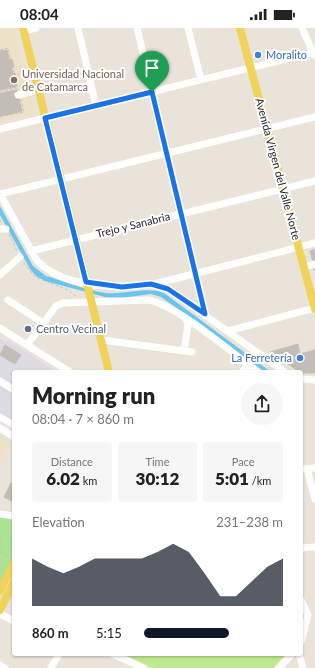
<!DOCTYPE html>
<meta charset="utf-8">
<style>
:root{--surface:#fff;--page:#f6f6f6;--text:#222;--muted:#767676;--accent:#111827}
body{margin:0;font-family:Lato,sans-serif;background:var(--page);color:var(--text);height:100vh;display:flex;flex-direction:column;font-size:15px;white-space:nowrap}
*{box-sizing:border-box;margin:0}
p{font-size:13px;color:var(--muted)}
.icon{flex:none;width:22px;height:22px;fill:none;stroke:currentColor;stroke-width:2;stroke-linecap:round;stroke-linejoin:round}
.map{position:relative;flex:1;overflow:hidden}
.details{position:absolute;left:12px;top:342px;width:291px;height:286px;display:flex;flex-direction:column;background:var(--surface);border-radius:4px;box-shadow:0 1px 3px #0004}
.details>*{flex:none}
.pin{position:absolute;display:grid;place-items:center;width:34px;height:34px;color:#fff;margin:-41px -17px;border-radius:50% 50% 50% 0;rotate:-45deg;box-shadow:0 0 4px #0007}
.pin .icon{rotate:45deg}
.round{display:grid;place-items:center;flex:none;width:42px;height:42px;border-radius:21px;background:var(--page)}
.summary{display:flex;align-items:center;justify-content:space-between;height:68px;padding:0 20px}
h1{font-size:22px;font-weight:800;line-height:30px}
.figures{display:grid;grid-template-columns:repeat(3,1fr);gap:6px;height:68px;padding:4px 20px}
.figures div{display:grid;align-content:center;border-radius:4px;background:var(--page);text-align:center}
.figures b{font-size:17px;font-weight:800}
.figures small{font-size:11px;font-weight:400}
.figures p{font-size:11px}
.chart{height:112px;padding:8px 20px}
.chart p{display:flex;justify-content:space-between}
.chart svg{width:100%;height:72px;margin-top:4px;fill:var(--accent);opacity:.7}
ul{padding:0 20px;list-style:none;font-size:13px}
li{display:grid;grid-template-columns:64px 48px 1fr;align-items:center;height:30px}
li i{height:10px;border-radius:5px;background:var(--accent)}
.status{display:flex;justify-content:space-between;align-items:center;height:28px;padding:0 20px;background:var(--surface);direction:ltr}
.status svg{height:11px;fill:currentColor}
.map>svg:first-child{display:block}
.industrial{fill:#dcdae2}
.education{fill:#ede2c7}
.green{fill:#abe294}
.pitch{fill:#bfe98f}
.water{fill:#6ac5ee}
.building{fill:#c2bdb6;stroke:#c5bfb3}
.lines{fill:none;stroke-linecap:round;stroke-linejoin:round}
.path{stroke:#c3c3c3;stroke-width:1;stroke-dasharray:3 2;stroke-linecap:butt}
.minor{stroke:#fff;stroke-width:7}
.major{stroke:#f0d358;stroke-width:8}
.route-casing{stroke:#fff;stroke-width:8}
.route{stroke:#1a73e8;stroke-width:5}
.shop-dot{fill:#3f7fe0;stroke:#fff;stroke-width:1.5}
.education-dot{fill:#8d6e63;stroke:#fff;stroke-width:1.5}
.service-dot{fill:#5c6f8a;stroke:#fff;stroke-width:1.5}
.labels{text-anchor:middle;stroke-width:4;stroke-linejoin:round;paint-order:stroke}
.shop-label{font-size:11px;fill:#366cbe;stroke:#fff;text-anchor:start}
.education-label{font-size:11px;fill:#785e54;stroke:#fff;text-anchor:start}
.street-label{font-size:11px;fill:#272727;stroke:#fff}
.service-label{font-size:11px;fill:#4e5e75;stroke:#fff;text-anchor:start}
</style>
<div class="status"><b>08:04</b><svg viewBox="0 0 49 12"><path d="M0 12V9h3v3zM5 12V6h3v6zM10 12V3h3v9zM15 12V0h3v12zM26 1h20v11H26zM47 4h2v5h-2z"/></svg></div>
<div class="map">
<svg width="315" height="640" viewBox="0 0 315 640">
<rect width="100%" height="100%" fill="#eae3d9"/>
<path class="industrial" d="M 0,310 L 6,314 L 8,312 L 57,344 L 14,344 L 14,402 L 0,393 Z"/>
<path class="education" d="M 0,0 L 14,0 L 35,82 L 33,86 L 0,94 Z
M 0,407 L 10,413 L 0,434 Z"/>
<path class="green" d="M 0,488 L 14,490 L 14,529 L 0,556 Z"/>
<path class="pitch" d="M 123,626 L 286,626 L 273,640 L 153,640 Z"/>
<path class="water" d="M 0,178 L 33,238 L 46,248 C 66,254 86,262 106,265 C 125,267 145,258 164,265 L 271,344 L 265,344 L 171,276 L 161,269 L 151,266 L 121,270 L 105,269 L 45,253 L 36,248 L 30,241 L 0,187 Z"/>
<path class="building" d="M 7,22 L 16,59 L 0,62 L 0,23 Z
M 12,31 L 14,39 L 11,40 L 10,32 Z
M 13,45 L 15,45 L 17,52 L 15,53 Z
M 17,62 L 22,83 L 11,86 L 6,64 Z
M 6,64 L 11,86 L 0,88 L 0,66 Z
M 315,221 L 315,243 L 310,223 Z
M 298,316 L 300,326 L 315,322 L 315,331 L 310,332 L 313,345 L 301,345 L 285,334 L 284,330 L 279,331 L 270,324 Z
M 5,317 L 21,327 L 15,336 L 0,327 Z
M 315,331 L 315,345 L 313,345 L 310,332 Z
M 11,455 L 14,456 L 14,474 L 4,469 Z"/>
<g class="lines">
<path class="path" d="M 0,22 L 8,20 L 18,62
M 14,51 L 25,39
M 0,64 L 17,60
M 0,89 L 24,84 L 21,72
M 0,192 L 2,195
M 9,206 L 17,223
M 24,235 L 35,249 L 68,262 L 76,268
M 0,509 L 2,518 L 0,525
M 0,524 L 12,529
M 12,529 L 14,525"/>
<path class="minor" d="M 78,0 L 96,78
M 137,0 L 205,286
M 188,0 L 201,52
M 302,0 L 314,27
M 24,3 L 36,0
M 18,67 L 38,62
M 0,101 L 315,24
M 0,166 L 36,231 C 55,254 93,258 122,259 C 131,259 141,257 150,256 C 156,256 162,259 168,261 L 285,344
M 0,166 L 315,89
M 0,201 L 6,201
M 31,223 L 315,153
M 304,239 L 315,236
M 0,247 L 20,229
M 154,256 L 315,215
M 8,272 L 43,295
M 0,300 L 70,344
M 228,303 L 315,280
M 102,312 L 192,324
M 27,317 L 56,278 L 63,275 L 148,272 C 176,276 233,326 258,344
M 184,323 L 188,297 L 186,291
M 242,344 L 248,337
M 301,351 L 315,352
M 0,353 L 14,362
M 0,389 L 14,397
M 0,400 L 14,409
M 301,441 L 315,440
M 307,441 L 315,471
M 0,486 L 14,488
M 301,520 L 315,519
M 301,572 L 308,587 L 301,614
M 0,586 L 14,593
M 113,626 L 143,640
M 299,626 L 303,640
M 0,637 L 5,640
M 51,640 L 59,626
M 279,640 L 292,626"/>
<path class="major" d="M 23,0 L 109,344
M 240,0 L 315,281
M 0,563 L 14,535
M 0,582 L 14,554"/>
</g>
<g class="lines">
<defs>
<path id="route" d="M 152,64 L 205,286 L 168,261 L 151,256 L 122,259 L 86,254 L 45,90 Z"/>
</defs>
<use href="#route" class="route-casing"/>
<use href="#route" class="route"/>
</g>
<g class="shop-dot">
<circle cx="258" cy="27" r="4"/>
<circle cx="300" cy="330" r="4"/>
</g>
<circle class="education-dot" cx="14" cy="52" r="4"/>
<circle class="service-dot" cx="28" cy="301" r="4"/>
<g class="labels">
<g class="shop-label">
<text x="266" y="31">Moralito</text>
<text x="292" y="334" text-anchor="end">La Ferretería</text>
</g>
<g class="education-label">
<text x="22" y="50">Universidad Nacional<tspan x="22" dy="13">de Catamarca</tspan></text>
</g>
<g class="street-label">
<text transform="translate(278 141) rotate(75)" y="4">Avenida Virgen del Valle Norte</text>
<text transform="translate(133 197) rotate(-14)" y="4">Trejo y Sanabria</text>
</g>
<g class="service-label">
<text x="36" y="305">Centro Vecinal</text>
</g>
</g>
</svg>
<div class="pin" style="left:152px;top:64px;background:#1e9e55"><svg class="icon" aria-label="arrive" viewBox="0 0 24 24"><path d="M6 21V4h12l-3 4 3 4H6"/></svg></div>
<section class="details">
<div class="summary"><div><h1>Morning run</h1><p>08:04 · 7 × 860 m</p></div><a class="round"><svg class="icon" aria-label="share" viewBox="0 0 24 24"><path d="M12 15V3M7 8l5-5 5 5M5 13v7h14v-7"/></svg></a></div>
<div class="figures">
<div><p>Distance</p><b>6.02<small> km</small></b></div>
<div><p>Time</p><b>30:12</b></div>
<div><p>Pace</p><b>5:01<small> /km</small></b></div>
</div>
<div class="chart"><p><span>Elevation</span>231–238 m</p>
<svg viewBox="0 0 160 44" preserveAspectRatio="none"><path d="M0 44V15L10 20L20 24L30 20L40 15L50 15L60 15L70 15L80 11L90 6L100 11L110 24L120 38L130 38L140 29L150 20L160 15V44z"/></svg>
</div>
<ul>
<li><b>860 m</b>5:15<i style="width:61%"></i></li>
</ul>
</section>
</div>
